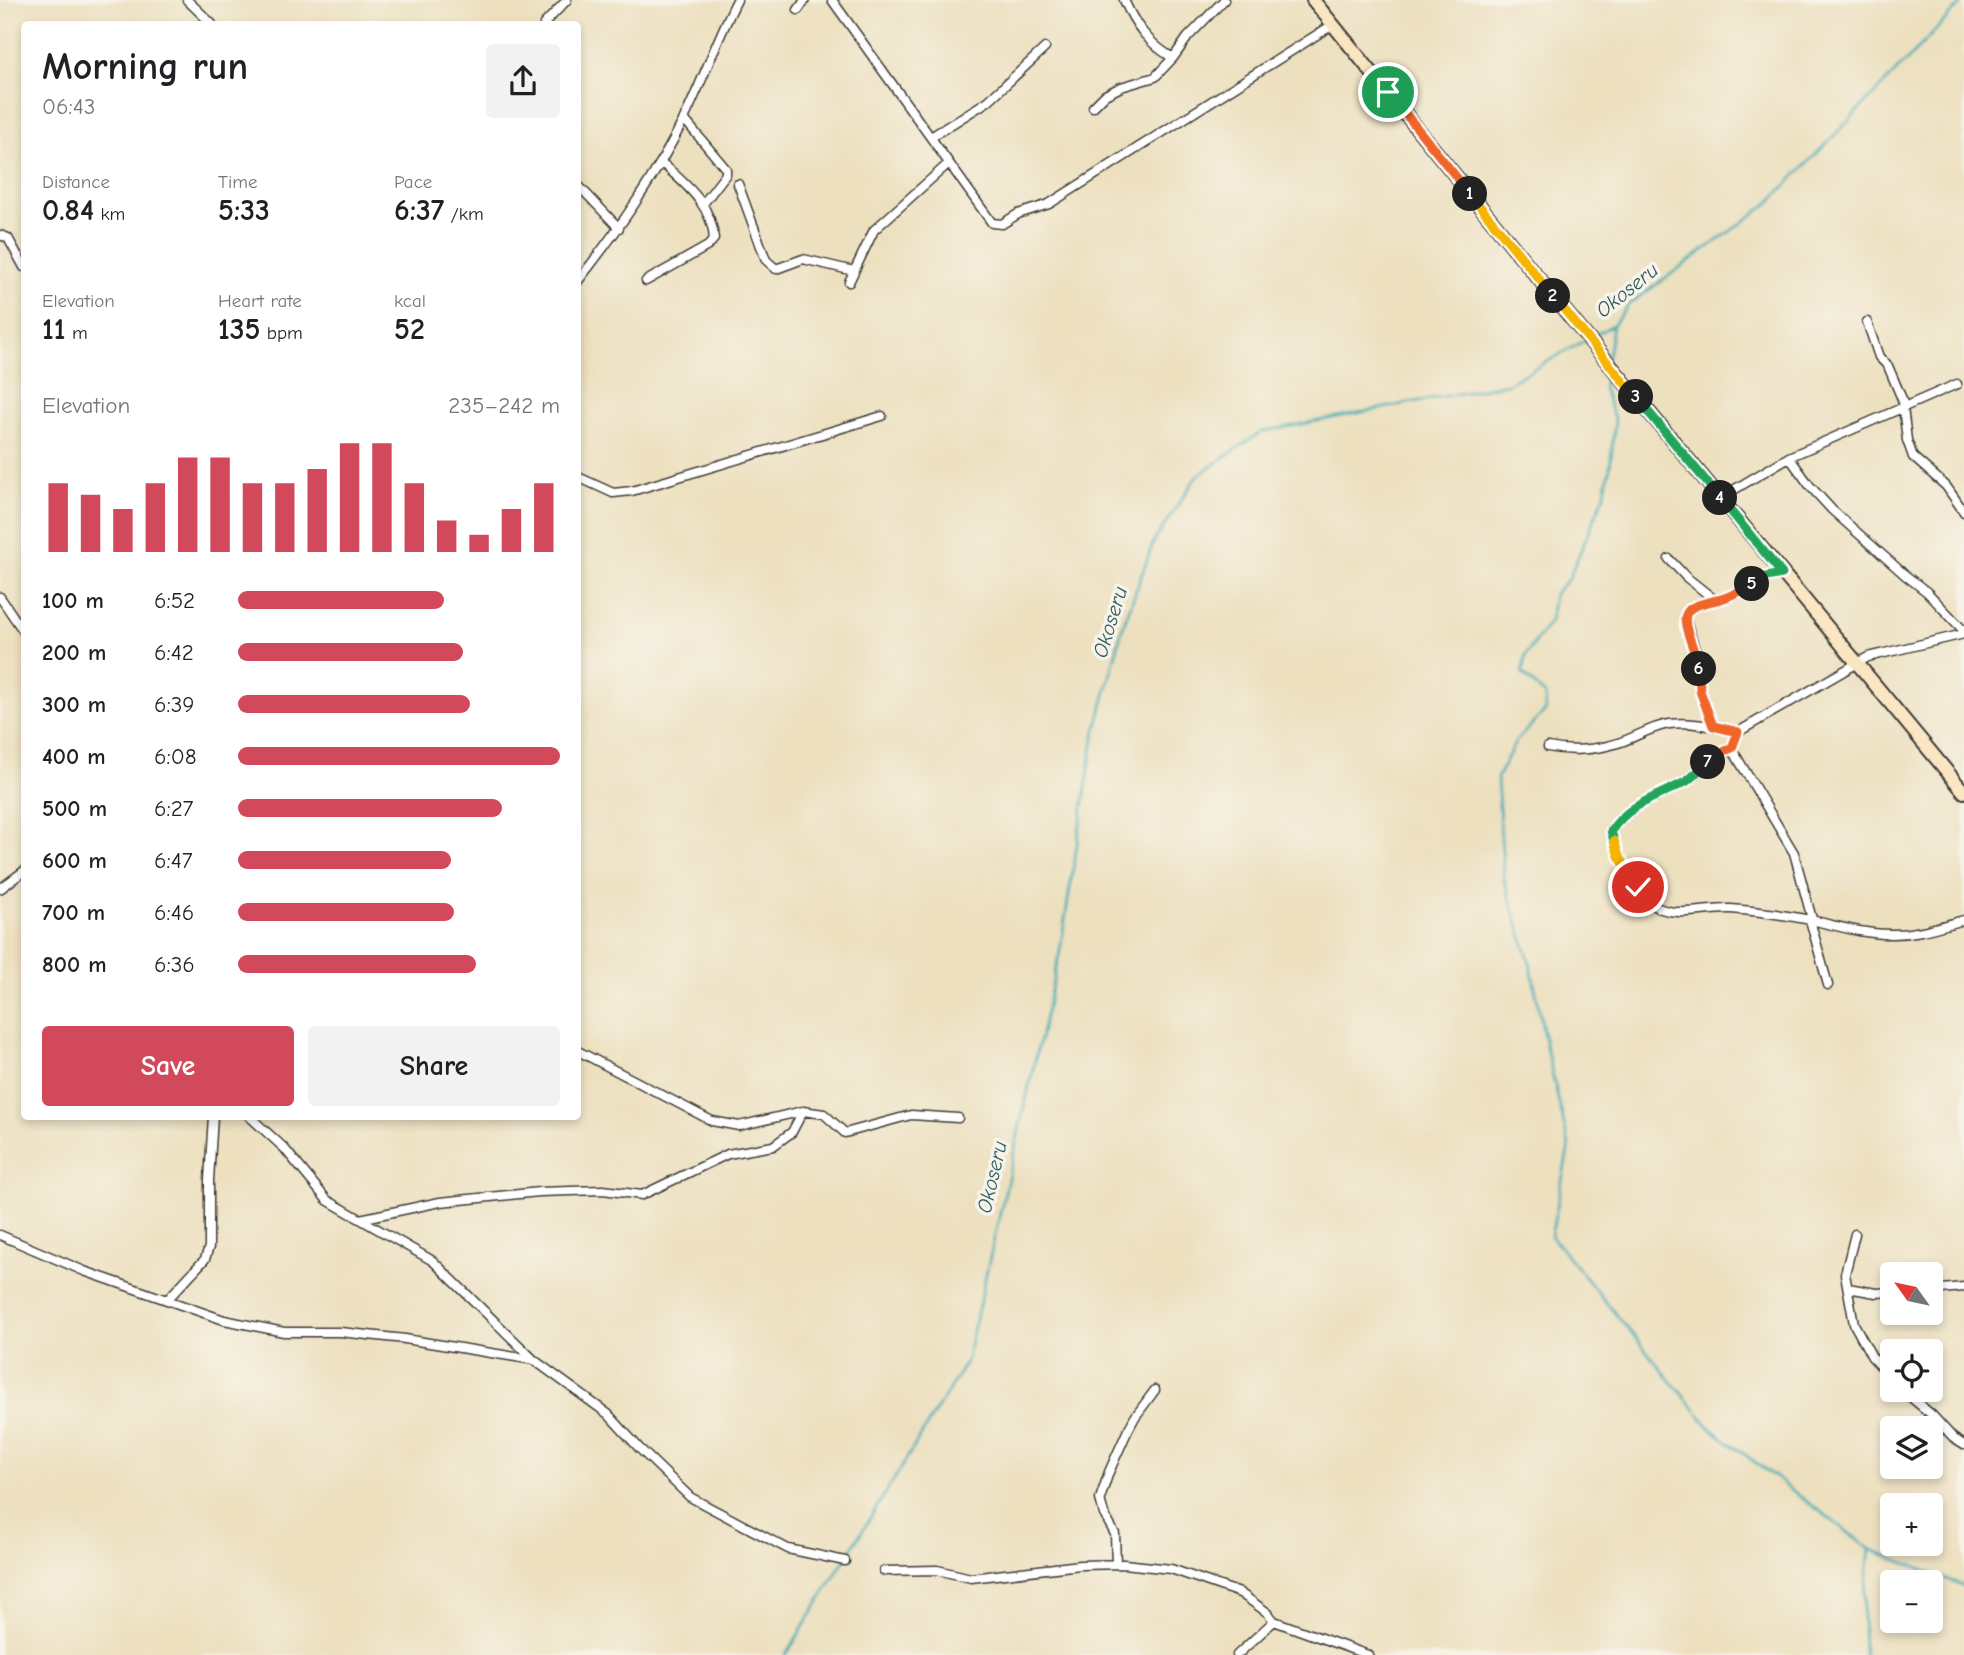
<!DOCTYPE html>
<meta charset="utf-8">
<style>
:root{--surface:#fff;--page:#f2f2f2;--text:#202124;--muted:#757577;--accent:#d1495b}
body{margin:0;font-family:"Comic Neue",sans-serif;background:var(--page);color:var(--text);height:100vh;display:flex;flex-direction:column;font-size:26px;white-space:nowrap}
*{box-sizing:border-box;margin:0}
p{font-size:23px;color:var(--muted)}
.icon{flex:none;width:38px;height:38px;fill:none;stroke:currentColor;stroke-width:2;stroke-linecap:round;stroke-linejoin:round}
.map{position:relative;flex:1;overflow:hidden}
.side{position:absolute;left:21px;top:21px;width:560px;height:1099px;display:flex;flex-direction:column;background:var(--surface);border-radius:7px;box-shadow:0 4px 10px #0003}
.side>*{flex:none}
.needle{width:46px;rotate:303deg}
.controls{position:absolute;left:1880px;top:1262px;display:grid;gap:14px}
.controls a{display:grid;place-items:center;width:63px;height:63px;border-radius:7px;background:var(--surface);box-shadow:0 4px 10px #0003;font-size:35px}
.pin{position:absolute;display:grid;place-items:center;width:60px;height:60px;color:#fff;margin:-30px;border:4px solid #fff;border-radius:50%;box-shadow:0 2px 7px #0007}
.km{position:absolute;width:35px;height:35px;margin:-18px;border-radius:50%;background:#222;color:#fff;font-size:19px;line-height:35px;text-align:center}
.round{display:grid;place-items:center;flex:none;width:74px;height:74px;border-radius:7px;background:var(--page)}
.headline{display:flex;align-items:center;justify-content:space-between;height:119px;padding:0 21px}
h1{font-size:38px;font-weight:800;line-height:52px}
.stats{display:grid;grid-template-columns:repeat(3,1fr);gap:10px;height:119px;padding:7px 21px}
.stats div{display:grid;align-content:center}
.stats b{font-size:30px;font-weight:800}
.stats small{font-size:19px;font-weight:400}
.stats p{font-size:19px}
.chart{height:196px;padding:14px 21px}
.chart p{display:flex;justify-content:space-between}
.chart svg{width:100%;height:126px;margin-top:7px;stroke:var(--accent);stroke-width:6}
.action{display:flex;gap:14px;margin-top:auto;padding:14px 21px}
.action a{flex:1;height:80px;border-radius:7px;background:var(--accent);color:#fff;font-size:28px;font-weight:800;line-height:80px;text-align:center}
.action a+a{background:var(--page);color:var(--text)}
ul{padding:0 21px;list-style:none;font-size:23px}
li{display:grid;grid-template-columns:112px 84px 1fr;align-items:center;height:52px}
li i{height:18px;border-radius:9px;background:var(--accent)}
.map>svg:first-child{display:block}
.lines{fill:none;stroke-linecap:round;stroke-linejoin:round}
.stream{stroke:#39aab5;stroke-width:2.5}
.street-casing{stroke:#3b3934;stroke-width:11}
.secondary-casing{stroke:#3b3934;stroke-width:16}
.street{stroke:#fff;stroke-width:8}
.secondary{stroke:#fbe6c4;stroke-width:12}
.split-1-casing{stroke:#fff;stroke-width:14}
.split-2-casing{stroke:#fff;stroke-width:14}
.split-3-casing{stroke:#fff;stroke-width:14}
.split-4-casing{stroke:#fff;stroke-width:14}
.split-5-casing{stroke:#fff;stroke-width:14}
.split-6-casing{stroke:#fff;stroke-width:14}
.split-7-casing{stroke:#fff;stroke-width:14}
.split-8-casing{stroke:#fff;stroke-width:14}
.split-9-casing{stroke:#fff;stroke-width:14}
.split-1{stroke:#f0652b;stroke-width:9}
.split-2{stroke:#f5b400;stroke-width:9}
.split-3{stroke:#f5b400;stroke-width:9}
.split-4{stroke:#22a559;stroke-width:9}
.split-5{stroke:#22a559;stroke-width:9}
.split-6{stroke:#f0652b;stroke-width:9}
.split-7{stroke:#f0652b;stroke-width:9}
.split-8{stroke:#22a559;stroke-width:9}
.split-9{stroke:#f5b400;stroke-width:9}
.labels{text-anchor:middle;stroke-width:7;stroke-linejoin:round;paint-order:stroke}
.water-label{font-size:21px;font-style:italic;fill:#295c61;stroke:#f7f3e8}
</style>
<div class="map">
<svg width="1964" height="1655" viewBox="0 0 1964 1655">
<rect width="100%" height="100%" fill="#f7f3e8"/>
<filter id="ink" filterUnits="userSpaceOnUse"><feTurbulence type="fractalNoise" baseFrequency=".0143" numOctaves="2"/><feDisplacementMap in="SourceGraphic" scale="14" xChannelSelector="R" yChannelSelector="G"/><feConvolveMatrix kernelMatrix="1 2 1 2 8 2 1 2 1" color-interpolation-filters="sRGB"/></filter>
<filter id="wash" filterUnits="userSpaceOnUse"><feTurbulence type="fractalNoise" baseFrequency=".00686" numOctaves="4" result="noise"/><feDisplacementMap in="SourceGraphic" scale="28" xChannelSelector="R" yChannelSelector="G"/><feGaussianBlur stdDeviation="1.57" result="paint"/><feColorMatrix in="noise" values="0 0 0 0 0 0 0 0 0 0 0 0 0 0 0 0 0 1.4 0 .05"/><feComposite in="paint" operator="in"/></filter>
<g filter="url(#wash)">
<rect width="100%" height="100%" fill="#ede0bf"/>
<g class="lines">
<path class="stream" d="M 1591,337 L 1614,324 L 1628,305 L 1768,204 L 1964,1
M 1608,357 L 1613,325
M 1607,367 L 1603,387 L 1615,421 L 1610,467 L 1604,496 L 1569,578 L 1554,594 L 1550,621 L 1526,655 L 1522,673 L 1545,695 L 1546,710 L 1516,741 L 1497,778 L 1504,880 L 1531,966 L 1546,1047 L 1569,1146 L 1551,1236 L 1711,1429 L 1870,1549 L 1863,1611 L 1864,1655
M 1870,1549 L 1964,1586
M 786,1655 L 966,1362 L 1060,951 L 1094,738 L 1123,626 L 1154,541 L 1197,476 L 1261,432 L 1507,384 L 1586,340"/>
</g>
</g>
<g filter="url(#ink)">
<g class="lines">
<defs>
<path id="street" d="M 187,0 L 212,24
M 832,0 L 992,223 L 1002,224 L 1018,214 L 1049,204 L 1334,24
M 1124,0 C 1135,25 1149,44 1173,58
M 798,10 L 805,0
M 544,24 L 567,0
M 1093,107 L 1105,95 L 1121,87 L 1155,77 L 1173,58 L 1188,37 L 1224,0
M 684,119 L 726,169 L 726,174 L 703,204
M 931,137 L 988,101 L 1045,48
M 738,184 L 766,260 L 776,269 L 803,259 L 854,271
M 578,185 L 619,228
M 0,235 L 8,238 L 24,267
M 578,281 C 618,230 655,178 684,119 C 703,80 717,39 737,0
M 646,281 L 708,246 L 714,239 C 712,204 685,184 661,162
M 849,282 L 874,230 L 949,163
M 1867,322 L 1879,357 L 1888,366 L 1902,399 L 1907,440 L 1913,457 L 1946,486 L 1964,512
M 1789,457 L 1810,486 L 1832,510 L 1905,575 L 1927,592 L 1964,631
M 578,477 L 613,493 L 632,491 L 882,416
M 1720,498 L 1789,457 L 1957,384
M 1669,559 L 1686,577 L 1715,600 L 1733,595 L 1761,578 L 1782,574
M 0,597 L 24,632
M 1964,634 L 1868,657 L 1738,732 L 1732,749 C 1711,758 1705,769 1688,780 C 1661,797 1629,803 1611,831 C 1613,846 1639,897 1652,905 C 1677,919 1705,908 1731,909 C 1758,911 1785,915 1811,920 C 1838,926 1863,934 1890,934 C 1916,935 1940,926 1964,920
M 1713,726 L 1700,691 L 1696,652 L 1685,618 C 1692,605 1701,602 1715,600
M 1548,747 C 1570,752 1596,750 1618,743 C 1635,738 1650,727 1669,724 C 1692,721 1716,727 1738,732
M 1732,749 L 1794,853 L 1812,919 L 1810,920 L 1828,985
M 0,889 L 24,871
M 578,1051 L 712,1121 L 739,1126 L 803,1111 L 824,1114 L 845,1133 L 911,1115 L 958,1118
M 249,1116 L 284,1148 L 327,1200 L 433,1261 L 534,1360 L 608,1414 L 640,1449 L 690,1497 L 788,1549 L 845,1561
M 360,1219 L 440,1202 L 539,1192 L 603,1190 L 642,1195 L 728,1154 L 773,1146 L 792,1132 L 803,1111
M 1855,1234 L 1845,1274 L 1854,1324 L 1872,1357 L 1892,1378
M 0,1235 L 84,1271 L 224,1320 L 284,1332 L 340,1332 L 405,1339 L 534,1360
M 1848,1288 L 1876,1293 L 1892,1292
M 1930,1290 L 1964,1287
M 167,1300 L 205,1259 L 209,1247 L 209,1180 L 213,1116
M 1902,1390 L 1932,1415 L 1953,1438 L 1964,1445
M 1116,1564 L 1115,1534 L 1104,1514 L 1100,1499 L 1109,1472 L 1127,1432 L 1135,1417 L 1155,1390
M 884,1571 L 937,1570 L 971,1578 L 1080,1565 L 1124,1564 L 1171,1569 L 1240,1593 L 1268,1613 L 1274,1621 L 1368,1655
M 1237,1655 L 1274,1621"/>
<path id="secondary" d="M 1313,0 L 1552,295 L 1964,792"/>
</defs>
<use href="#street" class="street-casing"/>
<use href="#secondary" class="secondary-casing"/>
<use href="#street" class="street"/>
<use href="#secondary" class="secondary"/>
</g>
</g>
<g class="lines" filter="url(#ink)">
<defs>
<path id="split-1" d="M 1388,92 L 1470,194"/>
<path id="split-2" d="M 1470,194 L 1553,296"/>
<path id="split-3" d="M 1553,296 L 1636,397"/>
<path id="split-4" d="M 1636,397 L 1720,498"/>
<path id="split-5" d="M 1720,498 L 1782,574 L 1761,578 L 1752,584"/>
<path id="split-6" d="M 1699,669 C 1696,653 1689,640 1686,626 C 1680,603 1708,603 1721,599 C 1732,596 1742,590 1752,584"/>
<path id="split-7" d="M 1699,669 L 1700,691 L 1713,726 L 1738,732 L 1732,748 L 1716,755 L 1708,762"/>
<path id="split-8" d="M 1614,841 L 1611,831 C 1629,803 1660,796 1687,781 C 1694,776 1701,768 1708,762"/>
<path id="split-9" d="M 1614,841 L 1619,856 L 1638,887"/>
</defs>
<use href="#split-1" class="split-1-casing"/>
<use href="#split-2" class="split-2-casing"/>
<use href="#split-3" class="split-3-casing"/>
<use href="#split-4" class="split-4-casing"/>
<use href="#split-5" class="split-5-casing"/>
<use href="#split-6" class="split-6-casing"/>
<use href="#split-7" class="split-7-casing"/>
<use href="#split-8" class="split-8-casing"/>
<use href="#split-9" class="split-9-casing"/>
<use href="#split-1" class="split-1"/>
<use href="#split-2" class="split-2"/>
<use href="#split-3" class="split-3"/>
<use href="#split-4" class="split-4"/>
<use href="#split-5" class="split-5"/>
<use href="#split-6" class="split-6"/>
<use href="#split-7" class="split-7"/>
<use href="#split-8" class="split-8"/>
<use href="#split-9" class="split-9"/>
</g>
<g class="labels">
<g class="water-label">
<text transform="translate(1627 290) rotate(-39)" y="7">Okoseru</text>
<text transform="translate(1110 622) rotate(-73)" y="7">Okoseru</text>
<text transform="translate(992 1177) rotate(-77)" y="7">Okoseru</text>
</g>
</g>
</svg>
<div class="controls">
<a><svg class="needle" viewBox="-14 -14 28 28"><path d="M0-13l5 13h-10z" fill="#e53935"/><path d="M0 13l5-13h-10z" fill="#757577"/></svg></a>
<a><svg class="icon" aria-label="locate" viewBox="0 0 24 24"><circle cx="12" cy="12" r="6"/><path d="M12 2v4M12 18v4M2 12h4M18 12h4"/></svg></a>
<a><svg class="icon" aria-label="layers" viewBox="0 0 24 24"><path d="M12 4l9 5-9 5-9-5zM3 14l9 5 9-5"/></svg></a>
<a>+</a>
<a>−</a>
</div>
<div class="pin" style="left:1388px;top:92px;background:#1e9e55"><svg class="icon" aria-label="arrive" viewBox="0 0 24 24"><path d="M6 21V4h12l-3 4 3 4H6"/></svg></div>
<div class="pin" style="left:1638px;top:887px;background:#d93025"><svg class="icon" aria-label="check" viewBox="0 0 24 24"><path d="M5 12l5 5 9-10"/></svg></div>
<b class="km" style="left:1470px;top:194px">1</b>
<b class="km" style="left:1553px;top:296px">2</b>
<b class="km" style="left:1636px;top:397px">3</b>
<b class="km" style="left:1720px;top:498px">4</b>
<b class="km" style="left:1752px;top:584px">5</b>
<b class="km" style="left:1699px;top:669px">6</b>
<b class="km" style="left:1708px;top:762px">7</b>
<section class="side">
<div class="headline"><div><h1>Morning run</h1><p>06:43</p></div><a class="round"><svg class="icon" aria-label="share" viewBox="0 0 24 24"><path d="M12 15V3M7 8l5-5 5 5M5 13v7h14v-7"/></svg></a></div>
<div class="stats">
<div><p>Distance</p><b>0.84<small> km</small></b></div>
<div><p>Time</p><b>5:33</b></div>
<div><p>Pace</p><b>6:37<small> /km</small></b></div>
</div>
<div class="stats">
<div><p>Elevation</p><b>11<small> m</small></b></div>
<div><p>Heart rate</p><b>135<small> bpm</small></b></div>
<div><p>kcal</p><b>52</b></div>
</div>
<div class="chart"><p><span>Elevation</span>235–242 m</p>
<svg viewBox="0 0 160 44" preserveAspectRatio="none"><path d="M5 44V20M15 44V24M25 44V29M35 44V20M45 44V11M55 44V11M65 44V20M75 44V20M85 44V15M95 44V6M105 44V6M115 44V20M125 44V33M135 44V38M145 44V29M155 44V20"/></svg>
</div>
<ul>
<li><b>100 m</b>6:52<i style="width:64%"></i></li>
<li><b>200 m</b>6:42<i style="width:70%"></i></li>
<li><b>300 m</b>6:39<i style="width:72%"></i></li>
<li><b>400 m</b>6:08<i style="width:100%"></i></li>
<li><b>500 m</b>6:27<i style="width:82%"></i></li>
<li><b>600 m</b>6:47<i style="width:66%"></i></li>
<li><b>700 m</b>6:46<i style="width:67%"></i></li>
<li><b>800 m</b>6:36<i style="width:74%"></i></li>
</ul>
<div class="action"><a>Save</a><a>Share</a></div>
</section>
</div>
